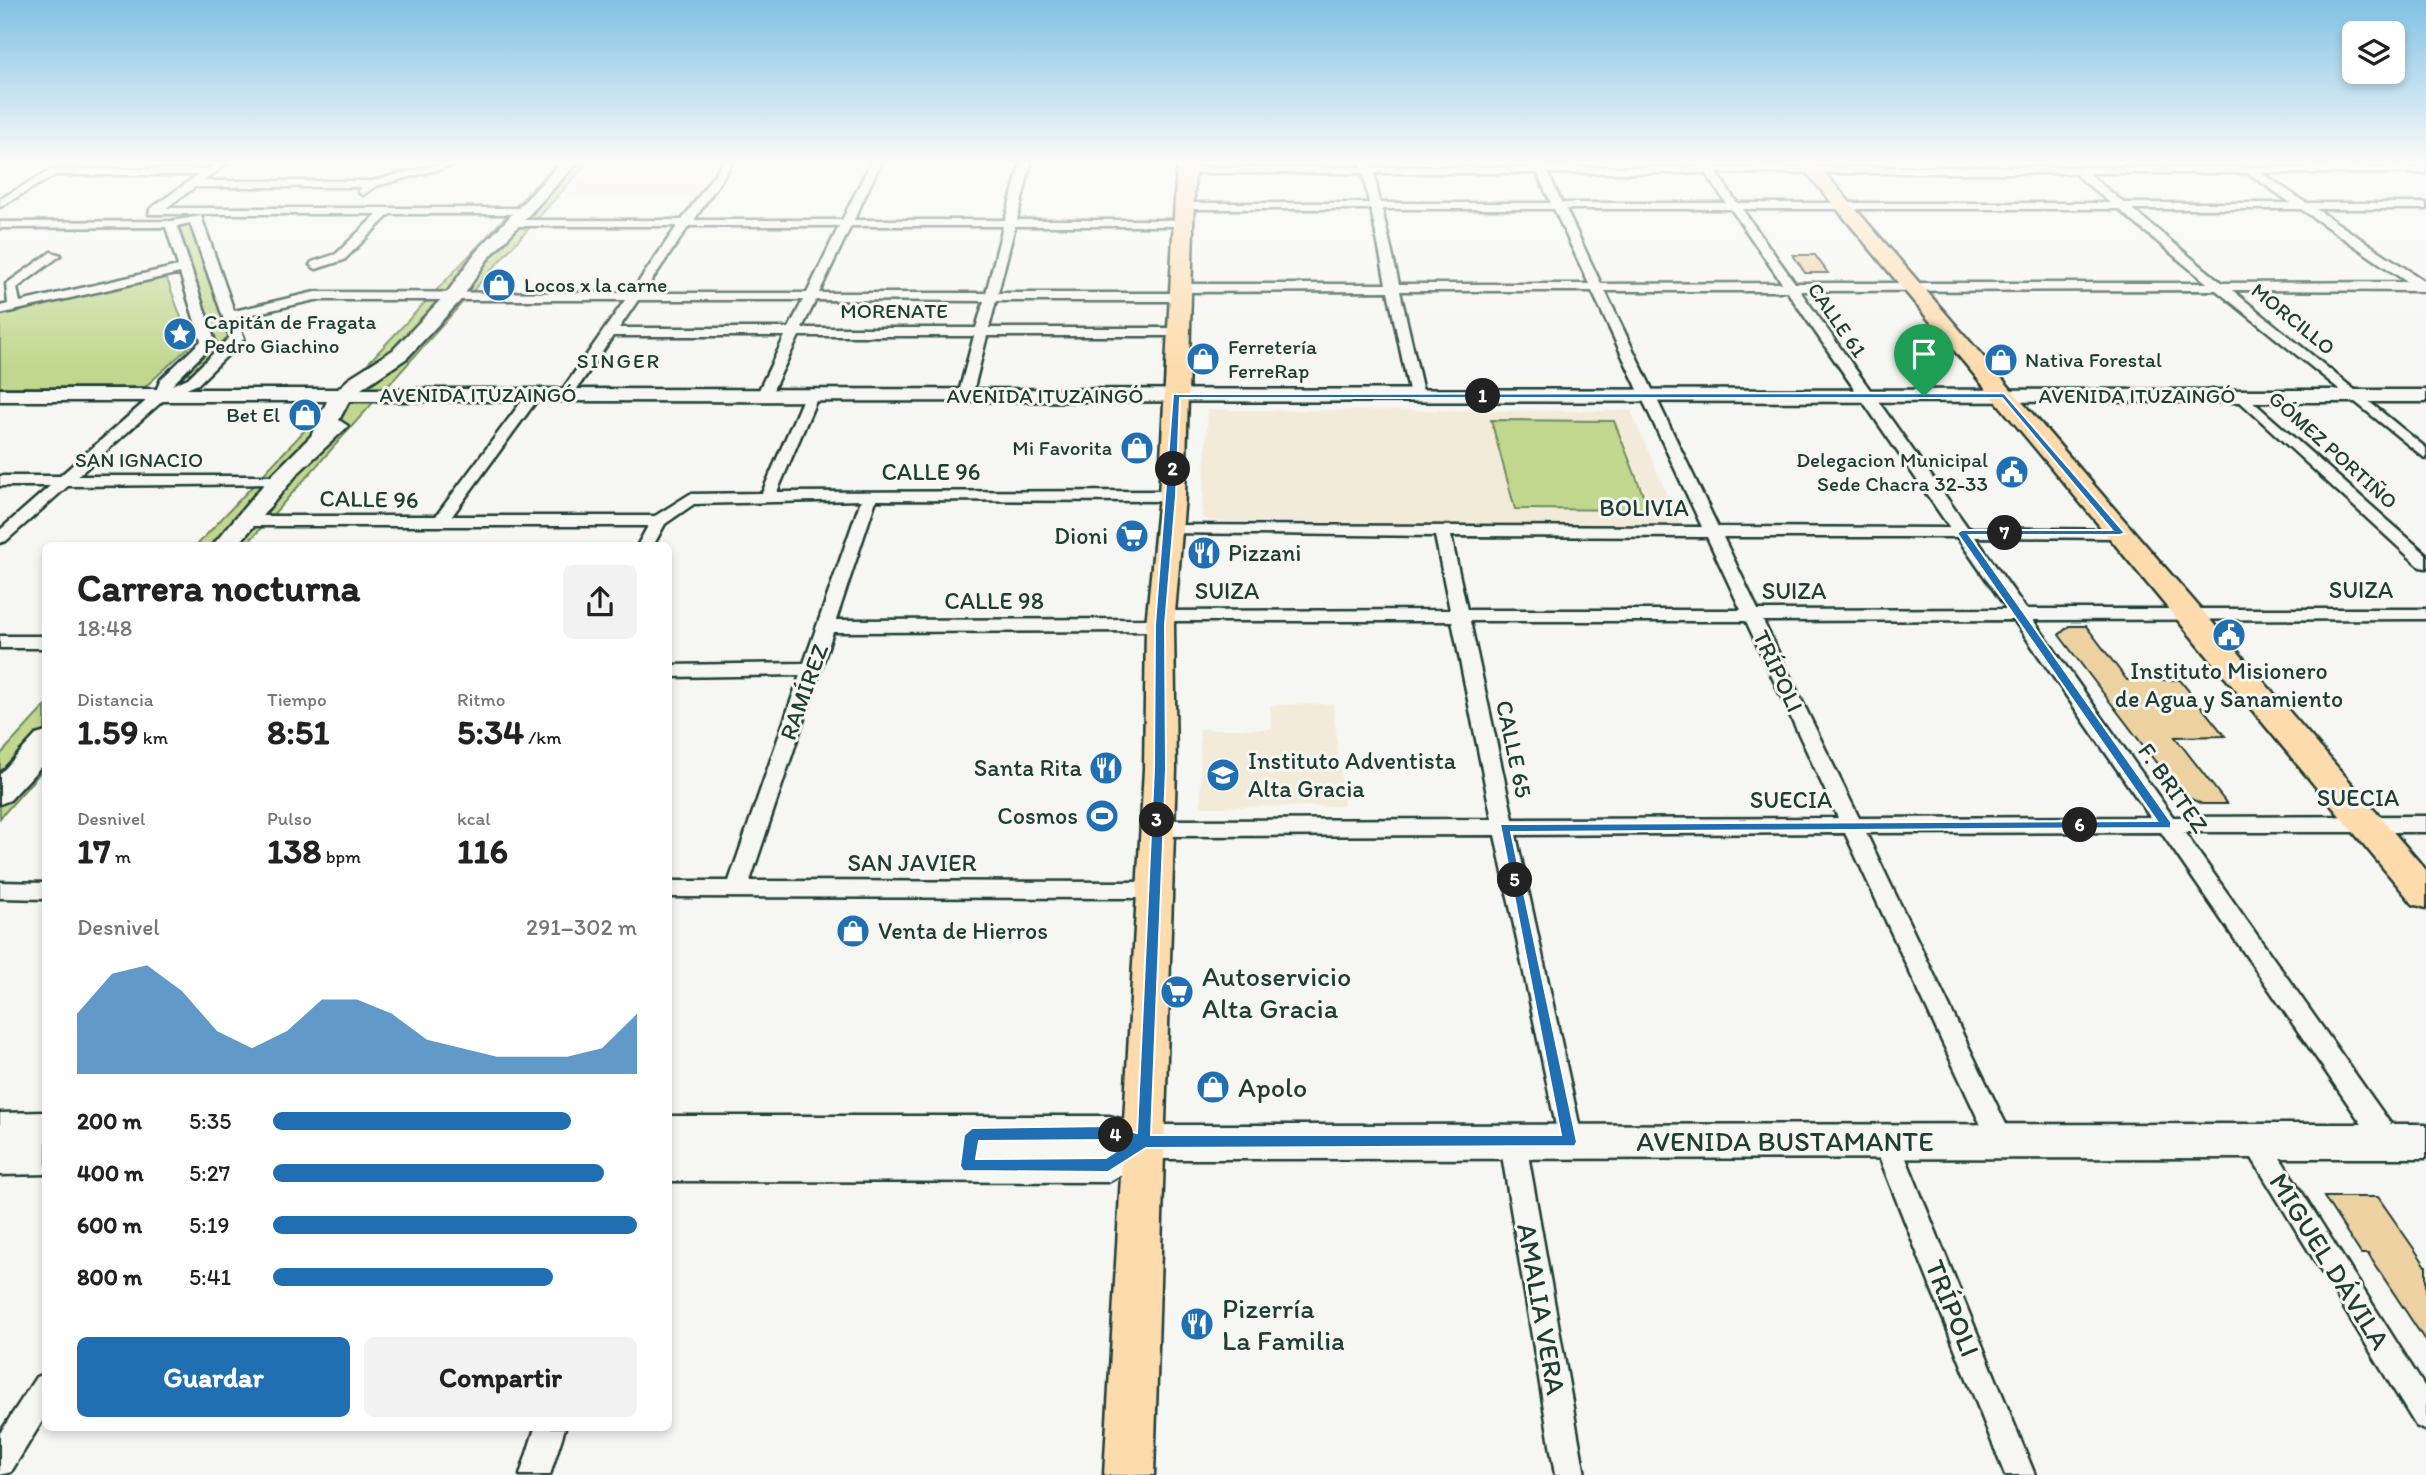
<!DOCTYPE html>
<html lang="es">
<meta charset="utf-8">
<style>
:root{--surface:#fff;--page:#f2f2f2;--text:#222;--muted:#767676;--accent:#1f6fb2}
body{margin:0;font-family:Itim,sans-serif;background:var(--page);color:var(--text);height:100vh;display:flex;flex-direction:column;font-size:26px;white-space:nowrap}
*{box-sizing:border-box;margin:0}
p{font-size:23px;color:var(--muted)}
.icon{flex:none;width:38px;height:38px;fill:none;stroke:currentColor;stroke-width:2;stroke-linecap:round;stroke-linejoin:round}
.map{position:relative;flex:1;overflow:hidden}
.panel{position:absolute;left:42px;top:542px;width:630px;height:889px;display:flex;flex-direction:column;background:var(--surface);border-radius:10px;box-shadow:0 4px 10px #0003}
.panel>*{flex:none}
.tools{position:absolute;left:2342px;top:21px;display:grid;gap:14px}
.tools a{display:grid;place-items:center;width:63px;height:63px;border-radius:10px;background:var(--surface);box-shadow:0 4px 10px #0003;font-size:35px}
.pin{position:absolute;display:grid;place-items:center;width:60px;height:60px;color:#fff;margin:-72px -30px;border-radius:50% 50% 50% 0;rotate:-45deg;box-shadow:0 0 7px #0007}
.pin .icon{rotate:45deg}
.km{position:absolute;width:35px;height:35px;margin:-18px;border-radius:50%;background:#222;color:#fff;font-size:19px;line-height:35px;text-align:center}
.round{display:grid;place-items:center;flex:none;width:74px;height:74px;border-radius:10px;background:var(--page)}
.head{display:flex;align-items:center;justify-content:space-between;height:119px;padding:0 35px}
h1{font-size:38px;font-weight:800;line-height:52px}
.stats{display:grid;grid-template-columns:repeat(3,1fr);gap:10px;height:119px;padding:7px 35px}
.stats div{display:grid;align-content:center}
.stats b{font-size:35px;font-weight:800}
.stats small{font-size:19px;font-weight:400}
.stats p{font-size:19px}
.chart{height:196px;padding:14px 35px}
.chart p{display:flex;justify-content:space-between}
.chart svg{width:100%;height:126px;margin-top:7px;fill:var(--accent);opacity:.7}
.action{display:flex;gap:14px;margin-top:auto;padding:14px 35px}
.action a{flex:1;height:80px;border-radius:10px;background:var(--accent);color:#fff;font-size:28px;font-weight:800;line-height:80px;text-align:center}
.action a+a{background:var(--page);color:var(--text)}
ul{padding:0 35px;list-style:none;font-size:23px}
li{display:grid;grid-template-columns:112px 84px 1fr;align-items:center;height:52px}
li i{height:18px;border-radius:9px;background:var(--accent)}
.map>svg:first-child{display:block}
.built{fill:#f3ebda}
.green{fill:#c0d78d;stroke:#708a60;stroke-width:2}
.building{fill:#edd1a1;stroke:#1f3d34;stroke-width:2}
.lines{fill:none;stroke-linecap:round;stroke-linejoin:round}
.street-casing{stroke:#1f3d34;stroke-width:5}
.secondary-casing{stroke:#1f3d34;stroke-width:5}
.primary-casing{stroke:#1f3d34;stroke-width:5}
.street{fill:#f6f6f2;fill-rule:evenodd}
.secondary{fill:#f6f6f2;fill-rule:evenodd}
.primary{fill:#fedbac;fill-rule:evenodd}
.route{fill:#1f6fb2;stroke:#fff;stroke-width:2;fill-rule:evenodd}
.labels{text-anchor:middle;stroke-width:6;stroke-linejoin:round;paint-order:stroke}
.far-poi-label{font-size:21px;fill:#1f3d34;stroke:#f6f6f2;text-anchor:start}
.far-street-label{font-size:21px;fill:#1f3d34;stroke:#f6f6f2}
.far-neighbourhood-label{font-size:21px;letter-spacing:2px;fill:#1f3d34;stroke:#f6f6f2}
.street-label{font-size:24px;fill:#1f3d34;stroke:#f6f6f2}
.poi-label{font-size:24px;fill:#1f3d34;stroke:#f6f6f2;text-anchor:end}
.near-poi-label{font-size:28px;fill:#1f3d34;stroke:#f6f6f2;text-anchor:start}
.near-street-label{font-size:28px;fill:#1f3d34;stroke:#f6f6f2}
</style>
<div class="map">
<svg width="2426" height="1475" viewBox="0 0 2426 1475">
<rect width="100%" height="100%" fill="#f6f6f2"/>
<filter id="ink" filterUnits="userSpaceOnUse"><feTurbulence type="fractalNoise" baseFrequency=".0143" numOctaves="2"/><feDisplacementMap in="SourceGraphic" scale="14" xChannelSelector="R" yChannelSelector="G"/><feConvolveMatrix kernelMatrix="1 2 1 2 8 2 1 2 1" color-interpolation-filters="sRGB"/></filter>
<g filter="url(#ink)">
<path class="built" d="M 596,165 L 712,165 L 689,197 L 567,197 Z
M 1208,410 L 1631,411 L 1681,527 L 1210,521 L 1202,517 Z
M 1333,704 L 1344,806 L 1201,807 L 1200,729 L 1272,729 L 1270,705 Z"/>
<path class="green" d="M 557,162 L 588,162 L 245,546 L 196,546 Z
M 191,224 L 232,338 L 195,373 L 183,373 L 216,340 L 179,227 Z
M 166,276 L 191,345 L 145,387 L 0,387 L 0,315 Z
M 1491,420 L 1614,421 L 1649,510 L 1515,509 Z
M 45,706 L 45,767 L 0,818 L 0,755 Z"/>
<path class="building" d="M 1793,255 L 1815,255 L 1828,273 L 1805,273 Z
M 2069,626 L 2086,626 L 2127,680 L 2180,680 L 2225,736 L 2175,737 L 2227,804 L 2202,804 L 2180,794 L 2059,635 Z
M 2324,1197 L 2378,1197 L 2426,1266 L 2426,1342 L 2368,1254 L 2361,1254 Z"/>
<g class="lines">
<defs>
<path id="street" d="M 216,162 L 228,162 L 204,181 L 372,181 L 447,162 L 466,162 L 376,186 L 363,195 L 358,192 L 362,187 L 195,187 L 166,208 L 527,208 L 533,211 L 527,214 L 390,214 L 344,260 L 316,269 L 310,265 L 312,262 L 336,254 L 377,214 L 149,214 L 150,209 L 198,175 L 55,175 L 0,207 L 0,199 L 53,169 L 207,169 Z
M 723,162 L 733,162 L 694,220 L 842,220 L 871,162 L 881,162 L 854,220 L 1005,220 L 1021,162 L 1031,162 L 1017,220 L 1183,220 L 1189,223 L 1183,226 L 1015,226 L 998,293 L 1180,293 L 1186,297 L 1180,301 L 996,301 L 989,328 L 1179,328 L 1186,332 L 1179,336 L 987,336 L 972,396 L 965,400 L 958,396 L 974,336 L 799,336 L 770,396 L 763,400 L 756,396 L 785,336 L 613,336 L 570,399 L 565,400 L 558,396 L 625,300 L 315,300 L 236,318 L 244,338 L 242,341 L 198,384 L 166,398 L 78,476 L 279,476 L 287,481 L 284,484 L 68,486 L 6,541 L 0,543 L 0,530 L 50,486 L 0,486 L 0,476 L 60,476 L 155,393 L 161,379 L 201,341 L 180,273 L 0,314 L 0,306 L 8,304 L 6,284 L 51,252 L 61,255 L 17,288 L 20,302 L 178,266 L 166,227 L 0,228 L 0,222 L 171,221 L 201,216 L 234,311 L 315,292 L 631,293 L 677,226 L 516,226 L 510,223 L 516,220 L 682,220 ZM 190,223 L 230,337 L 188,378 L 172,385 L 215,342 L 177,226 ZM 689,226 L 839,226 L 807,293 L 643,293 ZM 851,226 L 1003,226 L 986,293 L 819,293 ZM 638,300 L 803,300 L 789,328 L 619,328 ZM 816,300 L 984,301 L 976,328 L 802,328 Z
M 1361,162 L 1371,162 L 1372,167 L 1534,167 L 1533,162 L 1543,162 L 1545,167 L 1701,167 L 1699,162 L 1709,162 L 1712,167 L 2426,167 L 2426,173 L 2262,173 L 2306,203 L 2426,203 L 2426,209 L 2316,209 L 2426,282 L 2426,291 L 2232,290 L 2426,448 L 2426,459 L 2216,290 L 1800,291 L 1968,528 L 2126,530 L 2128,533 L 2120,538 L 1975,537 L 2026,609 L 2426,609 L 2426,619 L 2033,620 L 2173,817 L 2426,816 L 2426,832 L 2184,832 L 2397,1133 L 2401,1141 L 2397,1149 L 2388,1153 L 2379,1149 L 2161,832 L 1866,833 L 2014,1141 L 2010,1149 L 2001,1153 L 1992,1149 L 1845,833 L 1516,835 L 1583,1142 L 1579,1150 L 1570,1154 L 1561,1150 L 1495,835 L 1157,836 L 1150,833 L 1147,828 L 1150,823 L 1157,820 L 1492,819 L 1452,621 L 1166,621 L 1169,625 L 1166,629 L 1160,631 L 833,632 L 750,881 L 1154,882 L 1162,884 L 1165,890 L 1162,896 L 1154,898 L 668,897 L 668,881 L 729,881 L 800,675 L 668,677 L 668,665 L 804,663 L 861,500 L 694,504 L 665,524 L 653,546 L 637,546 L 648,526 L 247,526 L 239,521 L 247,516 L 436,516 L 528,393 L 533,392 L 540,396 L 452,516 L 655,516 L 690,494 L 762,493 L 804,396 L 811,392 L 818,396 L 777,492 L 1172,491 L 1180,496 L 1172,501 L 876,500 L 836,620 L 1155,619 L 1152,616 L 1155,612 L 1161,611 L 1450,610 L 1435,536 L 1162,533 L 1162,527 L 1168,525 L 1702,527 L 1592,291 L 1400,291 L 1424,396 L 1417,400 L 1410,396 L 1388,291 L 1180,292 L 1174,288 L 1180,284 L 1386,284 L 1371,209 L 1184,209 L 1178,206 L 1184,203 L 1369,203 L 1363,173 L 1186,173 L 1181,170 L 1186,167 L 1362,167 ZM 1374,173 L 1537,173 L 1551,203 L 1380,203 ZM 1548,173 L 1706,173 L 1726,203 L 1562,203 ZM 1717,173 L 2074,173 L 2110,203 L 1737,203 ZM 2088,173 L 2248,173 L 2291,203 L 2124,203 ZM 1382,209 L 1554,209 L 1589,284 L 1399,284 ZM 1566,209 L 1731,209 L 1782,283 L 1601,284 ZM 1742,209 L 2118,209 L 2207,283 L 1795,283 ZM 2132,209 L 2301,209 L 2407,282 L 2222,283 ZM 1605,291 L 1787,291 L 1950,528 L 1718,527 ZM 1451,536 L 1707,537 L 1741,610 L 1467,610 ZM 1723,537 L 1957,537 L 2007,609 L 1758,610 ZM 2014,620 L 2150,817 L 1859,818 L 1763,621 ZM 1470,621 L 1746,621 L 1838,818 L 1513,819 Z
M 2242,392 L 2426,554 L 2426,568 L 2420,567 L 2237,399 L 2235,396 Z
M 0,636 L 46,636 L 46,648 L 0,648 Z
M 0,882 L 46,883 L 46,899 L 0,898 Z
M 1886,1129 L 1895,1133 L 1899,1141 L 2035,1475 L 2005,1475 L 1873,1141 L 1877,1133 Z
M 2256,1130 L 2265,1134 L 2426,1389 L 2426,1431 L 2416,1426 L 2247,1150 L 2243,1142 L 2247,1134 Z
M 1513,1131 L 1522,1135 L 1526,1143 L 1585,1475 L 1555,1475 L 1500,1143 L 1504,1135 Z
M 46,1373 L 46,1415 L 11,1472 L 0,1475 L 0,1433 L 36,1377 Z
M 535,1428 L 565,1428 L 550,1475 L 520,1475 Z"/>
<path id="secondary" d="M 562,162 L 578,162 L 487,260 L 460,301 L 407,358 L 361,389 L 2426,390 L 2426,402 L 349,401 L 339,420 L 348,426 L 344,430 L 299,472 L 237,546 L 212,546 L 269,478 L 311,436 L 327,401 L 0,401 L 0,389 L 338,389 L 352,376 L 393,350 L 447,293 L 475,253 Z
M 46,732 L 46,761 L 10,800 L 0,804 L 0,774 L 36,735 Z
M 46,1112 L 46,1174 L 0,1175 L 0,1113 Z
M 668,1116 L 1109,1116 L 1144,1125 L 2426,1124 L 2426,1158 L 1149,1159 L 1108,1182 L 668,1181 Z"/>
<path id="primary" d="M 1177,162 L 1195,162 L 1185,496 L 1174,625 L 1176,769 L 1154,1475 L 1104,1475 L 1144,769 L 1146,625 L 1159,496 Z
M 1798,162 L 1815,162 L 2426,870 L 2426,908 L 2413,904 Z
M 2412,162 L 2426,162 L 2426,171 Z"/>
</defs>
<use href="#street" class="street-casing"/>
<use href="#secondary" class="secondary-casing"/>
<use href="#primary" class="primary-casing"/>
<use href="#street" class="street"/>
<use href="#secondary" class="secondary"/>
<use href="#primary" class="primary"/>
</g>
</g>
<linearGradient id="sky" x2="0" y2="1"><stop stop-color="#80c1e4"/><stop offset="0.44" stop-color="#fbfbf9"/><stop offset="1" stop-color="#fbfbf9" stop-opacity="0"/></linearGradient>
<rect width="2426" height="369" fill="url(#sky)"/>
<path class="route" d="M 2004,393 L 2125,533 L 2120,535 L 1969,535 L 2171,822 L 2171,828 L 1511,832 L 1577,1142 L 1575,1146 L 1146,1148 L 1108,1172 L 963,1171 L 960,1166 L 964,1135 L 972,1128 L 1109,1126 L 1137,1133 L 1154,769 L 1155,625 L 1173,394 ZM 1180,398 L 2002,398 L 2112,530 L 1962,530 L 1957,533 L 2157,821 L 1500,824 L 1561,1135 L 1151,1135 L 1166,769 L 1165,625 L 1176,496 ZM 1109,1140 L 1127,1144 L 1106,1158 L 976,1159 L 979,1141 Z"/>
<defs>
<symbol id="shop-disc" viewBox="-11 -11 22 22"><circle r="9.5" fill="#1f6fb2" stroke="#f6f6f2"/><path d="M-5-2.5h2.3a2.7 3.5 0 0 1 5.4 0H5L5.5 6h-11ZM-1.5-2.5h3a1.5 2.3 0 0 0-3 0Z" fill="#fff"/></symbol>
<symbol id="sight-disc" viewBox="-11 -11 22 22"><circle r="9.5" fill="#1f6fb2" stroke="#f6f6f2"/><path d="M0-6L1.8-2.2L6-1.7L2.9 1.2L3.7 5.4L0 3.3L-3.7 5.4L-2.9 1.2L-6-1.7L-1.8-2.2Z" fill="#fff"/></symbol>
<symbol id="civic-disc" viewBox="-11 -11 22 22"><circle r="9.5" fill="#1f6fb2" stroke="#f6f6f2"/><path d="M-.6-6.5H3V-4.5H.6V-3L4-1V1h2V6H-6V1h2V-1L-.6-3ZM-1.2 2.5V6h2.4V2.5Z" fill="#fff"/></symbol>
<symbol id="supermarket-disc" viewBox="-11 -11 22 22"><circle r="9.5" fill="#1f6fb2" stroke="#f6f6f2"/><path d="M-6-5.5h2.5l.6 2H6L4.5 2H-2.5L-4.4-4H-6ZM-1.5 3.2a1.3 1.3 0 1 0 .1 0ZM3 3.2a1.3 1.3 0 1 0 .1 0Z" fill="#fff"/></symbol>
<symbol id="restaurant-disc" viewBox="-11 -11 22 22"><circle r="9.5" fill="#1f6fb2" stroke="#f6f6f2"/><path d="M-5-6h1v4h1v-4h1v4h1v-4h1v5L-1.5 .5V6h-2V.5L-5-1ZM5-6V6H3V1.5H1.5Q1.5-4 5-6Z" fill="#fff"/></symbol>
<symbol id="school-disc" viewBox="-11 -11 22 22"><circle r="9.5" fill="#1f6fb2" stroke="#f6f6f2"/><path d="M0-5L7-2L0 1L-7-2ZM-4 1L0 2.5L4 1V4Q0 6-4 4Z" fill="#fff"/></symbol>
<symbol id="stadium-disc" viewBox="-11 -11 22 22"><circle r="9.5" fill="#1f6fb2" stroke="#f6f6f2"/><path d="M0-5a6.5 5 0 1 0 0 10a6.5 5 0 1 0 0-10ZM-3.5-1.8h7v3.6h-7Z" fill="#fff"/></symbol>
</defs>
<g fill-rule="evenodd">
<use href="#shop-disc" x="480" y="266" width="38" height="38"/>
<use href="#sight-disc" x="161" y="315" width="38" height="38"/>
<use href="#shop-disc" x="1184" y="340" width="38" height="38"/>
<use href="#shop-disc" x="1982" y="341" width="38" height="38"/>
<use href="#shop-disc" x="286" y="396" width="38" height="38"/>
<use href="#shop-disc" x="1118" y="429" width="38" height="38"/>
<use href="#civic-disc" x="1993" y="453" width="38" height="38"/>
<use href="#supermarket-disc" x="1113" y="517" width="38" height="38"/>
<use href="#restaurant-disc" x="1185" y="534" width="38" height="38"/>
<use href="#civic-disc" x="2210" y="616" width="38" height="38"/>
<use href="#restaurant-disc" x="1087" y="749" width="38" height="38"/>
<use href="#school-disc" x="1204" y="756" width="38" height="38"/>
<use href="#stadium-disc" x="1083" y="797" width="38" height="38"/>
<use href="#shop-disc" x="834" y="912" width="38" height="38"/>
<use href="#supermarket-disc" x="1158" y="973" width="38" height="38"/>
<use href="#shop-disc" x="1194" y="1068" width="38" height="38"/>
<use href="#restaurant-disc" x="1178" y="1305" width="38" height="38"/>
</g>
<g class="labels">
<g class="far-poi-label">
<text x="524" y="292">Locos x la carne</text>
<text x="204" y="329">Capitán de Fragata<tspan x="204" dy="24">Pedro Giachino</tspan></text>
<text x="1228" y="354">Ferretería<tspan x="1228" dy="24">FerreRap</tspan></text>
<text x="2025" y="367">Nativa Forestal</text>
<text x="280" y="422" text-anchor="end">Bet El</text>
<text x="1112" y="455" text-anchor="end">Mi Favorita</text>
<text x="1988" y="467" text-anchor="end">Delegacion Municipal<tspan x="1988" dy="24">Sede Chacra 32-33</tspan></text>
</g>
<g class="far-street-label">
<text x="894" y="318">MORENATE</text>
<text transform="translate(2293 319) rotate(39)" y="7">MORCILLO</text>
<text transform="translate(1837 320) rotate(55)" y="7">CALLE 61</text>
<text x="478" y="402">AVENIDA ITUZAINGÓ</text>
<text x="1045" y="403">AVENIDA ITUZAINGÓ</text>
<text x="2137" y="403">AVENIDA ITUZAINGÓ</text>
<text transform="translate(2333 450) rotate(42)" y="7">GÓMEZ PORTIÑO</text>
<text x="139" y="467">SAN IGNACIO</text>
</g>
<g class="far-neighbourhood-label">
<text x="619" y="368">SINGER</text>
</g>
<g class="street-label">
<text x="931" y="480">CALLE 96</text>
<text transform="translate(369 499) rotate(1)" y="8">CALLE 96</text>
<text x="1644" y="516">BOLIVIA</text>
<text x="2361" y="598">SUIZA</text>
<text x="1227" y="599">SUIZA</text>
<text x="1794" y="599">SUIZA</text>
<text x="994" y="609">CALLE 98</text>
<text transform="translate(1778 671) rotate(65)" y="8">TRÍPOLI</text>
<text transform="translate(804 692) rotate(-70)" y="8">RAMÍREZ</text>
<text transform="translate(1514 749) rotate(78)" y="8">CALLE 65</text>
<text transform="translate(2173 788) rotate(55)" y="8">F. BRITEZ</text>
<text x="2358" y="806">SUECIA</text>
<text x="1791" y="808">SUECIA</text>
<text x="912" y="871">SAN JAVIER</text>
</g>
<g class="poi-label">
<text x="1108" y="544">Dioni</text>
<text x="1228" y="561" text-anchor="start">Pizzani</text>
<text x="2229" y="679" text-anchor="middle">Instituto Misionero<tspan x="2229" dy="28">de Agua y Sanamiento</tspan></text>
<text x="1248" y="769" text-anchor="start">Instituto Adventista<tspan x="1248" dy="28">Alta Gracia</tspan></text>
<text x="1082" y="776">Santa Rita</text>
<text x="1078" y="824">Cosmos</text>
<text x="878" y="939" text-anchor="start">Venta de Hierros</text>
</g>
<g class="near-poi-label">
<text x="1202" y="986">Autoservicio<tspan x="1202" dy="32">Alta Gracia</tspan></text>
<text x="1238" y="1097">Apolo</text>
<text x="1222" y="1318">Pizerría<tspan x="1222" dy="32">La Familia</tspan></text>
</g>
<g class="near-street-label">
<text x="1785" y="1151">AVENIDA BUSTAMANTE</text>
<text transform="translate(2330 1261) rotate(58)" y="10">MIGUEL DÁVILA</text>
<text transform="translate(1953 1308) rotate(68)" y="10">TRÍPOLI</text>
<text transform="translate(1542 1309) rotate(80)" y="10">AMALIA VERA</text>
</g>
</g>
</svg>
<div class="tools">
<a><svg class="icon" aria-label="layers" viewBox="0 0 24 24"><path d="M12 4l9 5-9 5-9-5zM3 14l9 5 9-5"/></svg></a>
</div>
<div class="pin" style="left:1924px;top:396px;background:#1e9e55"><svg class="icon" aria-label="arrive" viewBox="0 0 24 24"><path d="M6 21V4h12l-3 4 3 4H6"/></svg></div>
<b class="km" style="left:1483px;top:396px">1</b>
<b class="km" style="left:1173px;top:469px">2</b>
<b class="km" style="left:1157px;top:820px">3</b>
<b class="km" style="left:1116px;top:1135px">4</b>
<b class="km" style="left:1515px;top:880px">5</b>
<b class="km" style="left:2080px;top:825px">6</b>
<b class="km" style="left:2005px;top:533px">7</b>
<section class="panel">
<div class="head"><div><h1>Carrera nocturna</h1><p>18:48</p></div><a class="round"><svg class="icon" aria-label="share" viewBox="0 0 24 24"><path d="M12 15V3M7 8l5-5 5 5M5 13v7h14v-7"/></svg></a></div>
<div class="stats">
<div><p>Distancia</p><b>1.59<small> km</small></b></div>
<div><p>Tiempo</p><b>8:51</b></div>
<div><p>Ritmo</p><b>5:34<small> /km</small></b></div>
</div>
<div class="stats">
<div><p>Desnivel</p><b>17<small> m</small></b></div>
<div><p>Pulso</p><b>138<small> bpm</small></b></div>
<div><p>kcal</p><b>116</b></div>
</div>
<div class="chart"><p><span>Desnivel</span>291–302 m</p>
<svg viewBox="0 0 160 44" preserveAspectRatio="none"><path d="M0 44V23L10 9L20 6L30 15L40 29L50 35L60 29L70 18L80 18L90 23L100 32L110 35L120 38L130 38L140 38L150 35L160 23V44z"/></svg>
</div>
<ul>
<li><b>200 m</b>5:35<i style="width:82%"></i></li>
<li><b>400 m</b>5:27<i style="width:91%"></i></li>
<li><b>600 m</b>5:19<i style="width:100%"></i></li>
<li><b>800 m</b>5:41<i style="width:77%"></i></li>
</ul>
<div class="action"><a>Guardar</a><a>Compartir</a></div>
</section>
</div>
